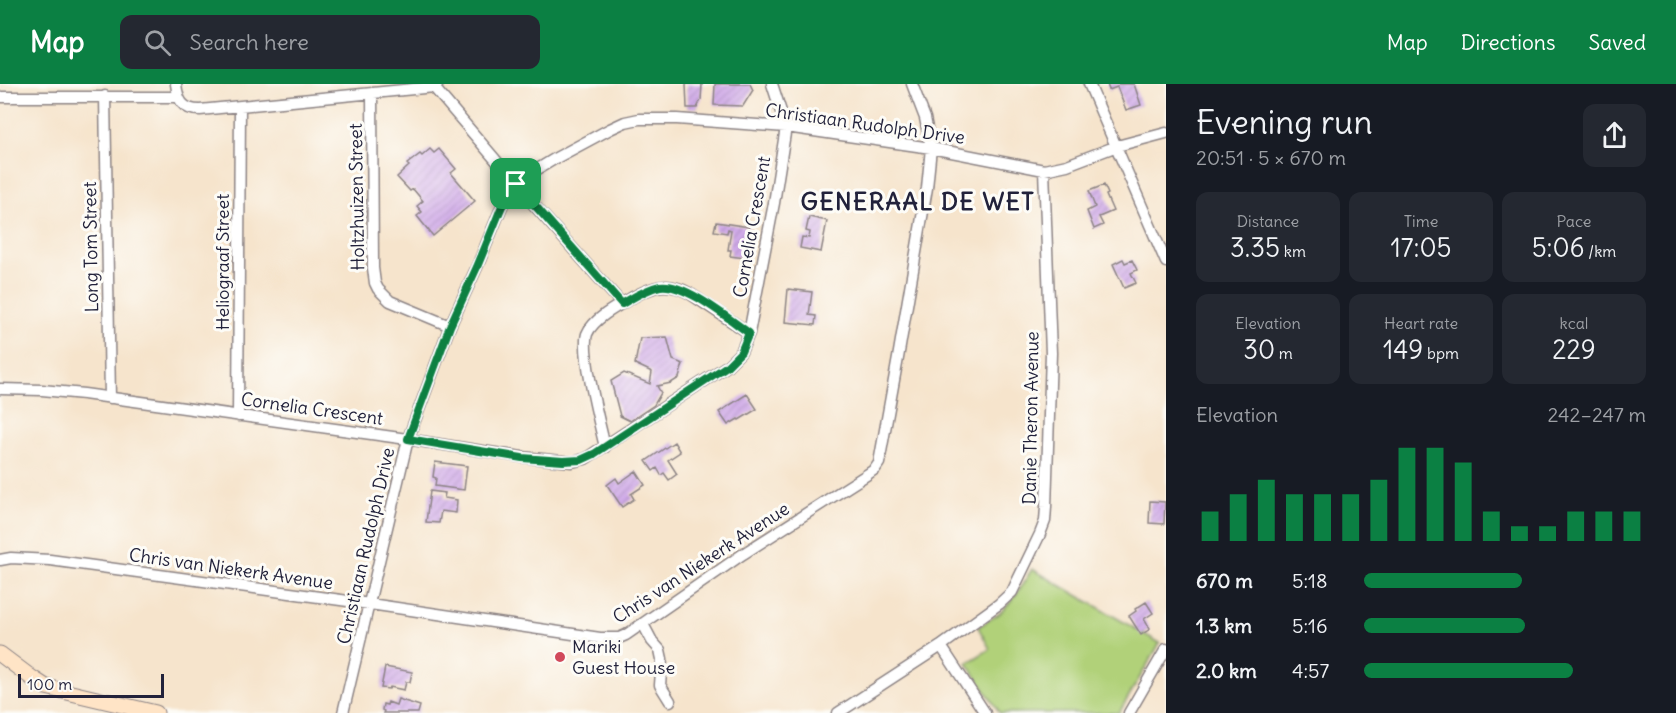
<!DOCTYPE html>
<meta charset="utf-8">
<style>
:root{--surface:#171b24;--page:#242831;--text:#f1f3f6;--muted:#9ea1a6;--accent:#0b8043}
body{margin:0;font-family:Delius,sans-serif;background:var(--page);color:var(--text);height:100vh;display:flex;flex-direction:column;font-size:22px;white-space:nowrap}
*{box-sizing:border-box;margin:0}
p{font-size:20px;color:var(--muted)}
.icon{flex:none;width:33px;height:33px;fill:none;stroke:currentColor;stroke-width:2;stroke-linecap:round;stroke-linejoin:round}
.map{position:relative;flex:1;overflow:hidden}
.drawer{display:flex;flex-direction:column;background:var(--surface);width:510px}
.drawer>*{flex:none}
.scale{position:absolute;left:18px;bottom:15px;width:146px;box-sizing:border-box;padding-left:6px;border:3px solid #22223b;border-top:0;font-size:16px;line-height:21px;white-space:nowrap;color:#22223b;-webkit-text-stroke:4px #fdfcf7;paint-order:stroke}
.pin{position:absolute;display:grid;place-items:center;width:51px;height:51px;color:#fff;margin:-26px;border-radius:12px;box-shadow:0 3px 9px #0006}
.round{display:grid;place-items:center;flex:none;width:63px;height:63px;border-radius:12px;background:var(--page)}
.headline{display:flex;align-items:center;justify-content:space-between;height:102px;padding:0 30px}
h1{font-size:33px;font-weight:600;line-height:45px}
.figures{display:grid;grid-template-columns:repeat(3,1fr);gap:9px;height:102px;padding:6px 30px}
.figures div{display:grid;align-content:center;border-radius:12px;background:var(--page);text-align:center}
.figures b{font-size:26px;font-weight:600}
.figures small{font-size:16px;font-weight:400}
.figures p{font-size:16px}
.chart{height:168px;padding:12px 30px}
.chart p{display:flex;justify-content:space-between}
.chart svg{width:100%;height:108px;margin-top:6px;stroke:var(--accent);stroke-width:6}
ul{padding:0 30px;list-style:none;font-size:20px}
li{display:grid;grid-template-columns:96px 72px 1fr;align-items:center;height:45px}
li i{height:15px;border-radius:8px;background:var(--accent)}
header{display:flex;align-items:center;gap:36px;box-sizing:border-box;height:84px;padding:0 30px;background:var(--accent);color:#fff}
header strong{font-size:28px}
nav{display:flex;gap:33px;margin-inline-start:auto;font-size:21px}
.search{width:420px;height:54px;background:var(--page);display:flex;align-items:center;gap:15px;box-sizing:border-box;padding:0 21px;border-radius:12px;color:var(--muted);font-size:22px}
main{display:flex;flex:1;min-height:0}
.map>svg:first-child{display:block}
.park{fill:#b1d179;stroke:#6a7a5a;stroke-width:1.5}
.building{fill:url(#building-hatch)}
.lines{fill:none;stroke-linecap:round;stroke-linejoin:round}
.street-casing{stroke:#8c8384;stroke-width:13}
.secondary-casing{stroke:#8c8384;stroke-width:17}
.street{stroke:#fff;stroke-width:10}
.secondary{stroke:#ffe4c6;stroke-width:15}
.route-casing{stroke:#fff;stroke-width:12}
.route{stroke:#0b8043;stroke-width:8}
.poi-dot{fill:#d1495b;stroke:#fdfcf7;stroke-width:2}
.labels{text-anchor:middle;stroke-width:6;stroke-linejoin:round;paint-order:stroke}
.street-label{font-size:18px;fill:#22223b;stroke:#fdfcf7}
.poi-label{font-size:18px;fill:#22223b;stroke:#fdfcf7;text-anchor:start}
.district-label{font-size:24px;font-weight:bold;letter-spacing:1.5px;fill:#22223b;stroke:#fdfcf7}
</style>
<header>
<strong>Map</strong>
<div class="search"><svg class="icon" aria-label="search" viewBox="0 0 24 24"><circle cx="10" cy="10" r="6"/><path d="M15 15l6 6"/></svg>Search here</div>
<nav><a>Map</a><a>Directions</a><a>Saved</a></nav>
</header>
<main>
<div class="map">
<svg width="1166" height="629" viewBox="0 0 1166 629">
<defs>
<pattern id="building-hatch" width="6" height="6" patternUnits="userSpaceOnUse" patternTransform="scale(1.5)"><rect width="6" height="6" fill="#d0aae8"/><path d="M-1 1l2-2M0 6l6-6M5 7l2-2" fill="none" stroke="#b292c8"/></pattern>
</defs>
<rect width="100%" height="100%" fill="#fdfcf7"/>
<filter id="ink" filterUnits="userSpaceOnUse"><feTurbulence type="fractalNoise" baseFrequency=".0167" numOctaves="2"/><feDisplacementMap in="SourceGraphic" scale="12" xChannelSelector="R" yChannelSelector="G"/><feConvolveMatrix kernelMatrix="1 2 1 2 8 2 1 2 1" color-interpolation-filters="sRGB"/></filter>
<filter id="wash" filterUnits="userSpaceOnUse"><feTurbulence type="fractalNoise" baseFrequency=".008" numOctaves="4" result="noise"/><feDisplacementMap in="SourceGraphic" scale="24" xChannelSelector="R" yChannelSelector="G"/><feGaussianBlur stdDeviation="1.35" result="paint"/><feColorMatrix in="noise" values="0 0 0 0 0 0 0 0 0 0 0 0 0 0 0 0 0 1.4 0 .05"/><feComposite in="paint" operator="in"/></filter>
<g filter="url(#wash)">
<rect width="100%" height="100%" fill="#f6e4cc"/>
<path class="park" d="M 1032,485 L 1160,559 L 1119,629 L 1000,629 L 967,579 L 990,565 L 978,543 L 999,530 L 1014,514 Z"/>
<g id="blocks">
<path class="building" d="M 686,0 L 702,0 L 701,16 L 697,24 L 687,24 Z
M 715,0 L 750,0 L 753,6 L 743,22 L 714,21 Z
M 1107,0 L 1134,0 L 1141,21 L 1126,26 L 1117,3 L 1109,6 Z
M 430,65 L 434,69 L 439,65 L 456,85 L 451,89 L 475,117 L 433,152 L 417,132 L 422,128 L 417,122 L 423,117 L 413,105 L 410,107 L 397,93 L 409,82 L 407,80 L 420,70 L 422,72 Z
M 1104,101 L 1108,110 L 1106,111 L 1113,127 L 1099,133 L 1103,141 L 1094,145 L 1087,127 L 1095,123 L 1089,107 Z
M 809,133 L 827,137 L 821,168 L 800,164 L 802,153 L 809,154 L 810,148 L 806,147 Z
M 716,138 L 749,143 L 745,174 L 730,172 L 731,166 L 728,166 L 731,146 L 728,145 L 727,149 L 714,147 Z
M 1123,175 L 1125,179 L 1132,176 L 1137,186 L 1131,189 L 1136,199 L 1124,204 L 1113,180 Z
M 788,205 L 812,208 L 809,231 L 816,232 L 815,241 L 785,238 Z
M 667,253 L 673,276 L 683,280 L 679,294 L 671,299 L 657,302 L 661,309 L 654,321 L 630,337 L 620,332 L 611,297 L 624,289 L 650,300 L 652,288 L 635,280 L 640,254 Z
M 747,310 L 757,325 L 739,336 L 738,335 L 728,341 L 719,328 Z
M 674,358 L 680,368 L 668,376 L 677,390 L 669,396 L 664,389 L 661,391 L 657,384 L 653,387 L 646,377 Z
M 435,378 L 467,382 L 464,406 L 435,402 L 436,394 L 433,393 Z
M 636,387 L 645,401 L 631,410 L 634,415 L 622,423 L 607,401 L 616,394 L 619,399 Z
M 430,407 L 445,409 L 444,414 L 457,416 L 456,429 L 441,427 L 439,439 L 426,438 Z
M 1150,417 L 1165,418 L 1164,440 L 1149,439 Z
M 1146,518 L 1153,529 L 1144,535 L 1150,545 L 1141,551 L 1129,532 L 1136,527 L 1135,525 Z
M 385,583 L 412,588 L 410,598 L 406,598 L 404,606 L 390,603 L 389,605 L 381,604 Z
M 398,615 L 420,622 L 418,629 L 383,629 L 384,627 L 382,626 L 383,620 L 387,621 L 388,618 L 396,621 Z"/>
</g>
</g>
<g filter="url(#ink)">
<use href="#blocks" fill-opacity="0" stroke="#8c8384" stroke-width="1.5"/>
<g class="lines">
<defs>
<path id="street" d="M 176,0 C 178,16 182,26 200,26 L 434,3 L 438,0
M 431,0 L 534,121 L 622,220
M 1089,0 L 1166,178
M 372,9 L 373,184 L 375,199 L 378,205 L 390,217 L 450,242
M 105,12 L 110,314
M 0,13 L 177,13
M 0,305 L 42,306 L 84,310 L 400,354 L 522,373 L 572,378 L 585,375 L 727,282 L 741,268 L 749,249 L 774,119 L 786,43 L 772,0
M 238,332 L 240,23
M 605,363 C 600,342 581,267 587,250 C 593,235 619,221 633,213 C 654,202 667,197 689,209 L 749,249
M 0,476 L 11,474 L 50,476 L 370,520 L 600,554 L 619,554 L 626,551 L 743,470 L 868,390 L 875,385 L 879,379 L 898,274 L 927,104 L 931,64 L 925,34 L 912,0
M 643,540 L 652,557 L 660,566 L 662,575 L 660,601 L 670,617
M 941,562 L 985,629
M 343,629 L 408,355 L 450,242 L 477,183 L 502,122 L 511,107 L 523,94 L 556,74 L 610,45 L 625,38 L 639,35 L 677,35 L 786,43 L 931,64 L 1044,86 L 1067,81 L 1117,62 L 1166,49
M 838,629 L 941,562 L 999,520 L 1012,508 L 1040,450 L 1045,437 L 1046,423 L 1051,269 L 1044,86
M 1129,629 L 1166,565"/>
<path id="secondary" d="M 0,570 L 32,594 L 46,603 L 156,629"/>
</defs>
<use href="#street" class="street-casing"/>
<use href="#secondary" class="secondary-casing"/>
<use href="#street" class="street"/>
<use href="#secondary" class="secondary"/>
</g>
</g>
<g class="lines" filter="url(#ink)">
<defs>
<path id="route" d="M 516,100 L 622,220 C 634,213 646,205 660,202 C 684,198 729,235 749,249 L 741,268 L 727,282 L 594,370 L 581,376 L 563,377 L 522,374 L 408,355 L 450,242 L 477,183 L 502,122 Z"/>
</defs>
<use href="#route" class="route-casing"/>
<use href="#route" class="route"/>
</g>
<circle class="poi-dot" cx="560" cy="573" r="6"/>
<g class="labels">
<g class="street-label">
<text transform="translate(865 40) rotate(8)" y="6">Christiaan Rudolph Drive</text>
<text transform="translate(357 113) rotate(-91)" y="6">Holtzhuizen Street</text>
<text transform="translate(752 143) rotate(-80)" y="6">Cornelia Crescent</text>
<text transform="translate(91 163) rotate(-91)" y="6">Long Tom Street</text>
<text transform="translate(223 178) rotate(-90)" y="6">Heliograaf Street</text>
<text transform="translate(312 325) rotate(8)" y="6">Cornelia Crescent</text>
<text transform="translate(1031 334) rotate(-89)" y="6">Danie Theron Avenue</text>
<text transform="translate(366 462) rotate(-77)" y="6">Christiaan Rudolph Drive</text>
<text transform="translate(701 479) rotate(-33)" y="6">Chris van Niekerk Avenue</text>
<text transform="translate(231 485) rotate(8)" y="6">Chris van Niekerk Avenue</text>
</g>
<g class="poi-label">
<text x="572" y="569">Mariki<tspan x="572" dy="21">Guest House</tspan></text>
</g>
<g class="district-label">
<text x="918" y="126">GENERAAL DE WET</text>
</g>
</g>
</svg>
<div class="scale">100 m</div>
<div class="pin" style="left:516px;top:100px;background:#1e9e55"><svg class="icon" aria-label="arrive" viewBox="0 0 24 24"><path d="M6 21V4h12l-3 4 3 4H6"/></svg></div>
</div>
<section class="drawer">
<div class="headline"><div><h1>Evening run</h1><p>20:51 · 5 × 670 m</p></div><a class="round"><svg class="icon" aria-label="share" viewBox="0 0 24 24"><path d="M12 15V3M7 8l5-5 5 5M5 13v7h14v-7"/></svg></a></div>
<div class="figures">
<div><p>Distance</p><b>3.35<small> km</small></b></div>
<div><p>Time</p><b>17:05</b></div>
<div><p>Pace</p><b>5:06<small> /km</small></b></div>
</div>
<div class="figures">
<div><p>Elevation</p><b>30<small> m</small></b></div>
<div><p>Heart rate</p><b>149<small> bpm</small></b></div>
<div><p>kcal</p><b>229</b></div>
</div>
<div class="chart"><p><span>Elevation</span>242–247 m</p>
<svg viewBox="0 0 160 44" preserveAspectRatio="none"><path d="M5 44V32M15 44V25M25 44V19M35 44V25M45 44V25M55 44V25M65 44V19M75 44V6M85 44V6M95 44V12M105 44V32M115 44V38M125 44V38M135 44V32M145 44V32M155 44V32"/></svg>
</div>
<ul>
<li><b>670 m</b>5:18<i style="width:56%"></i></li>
<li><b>1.3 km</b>5:16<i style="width:57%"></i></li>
<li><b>2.0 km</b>4:57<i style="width:74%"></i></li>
</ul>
</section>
</main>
